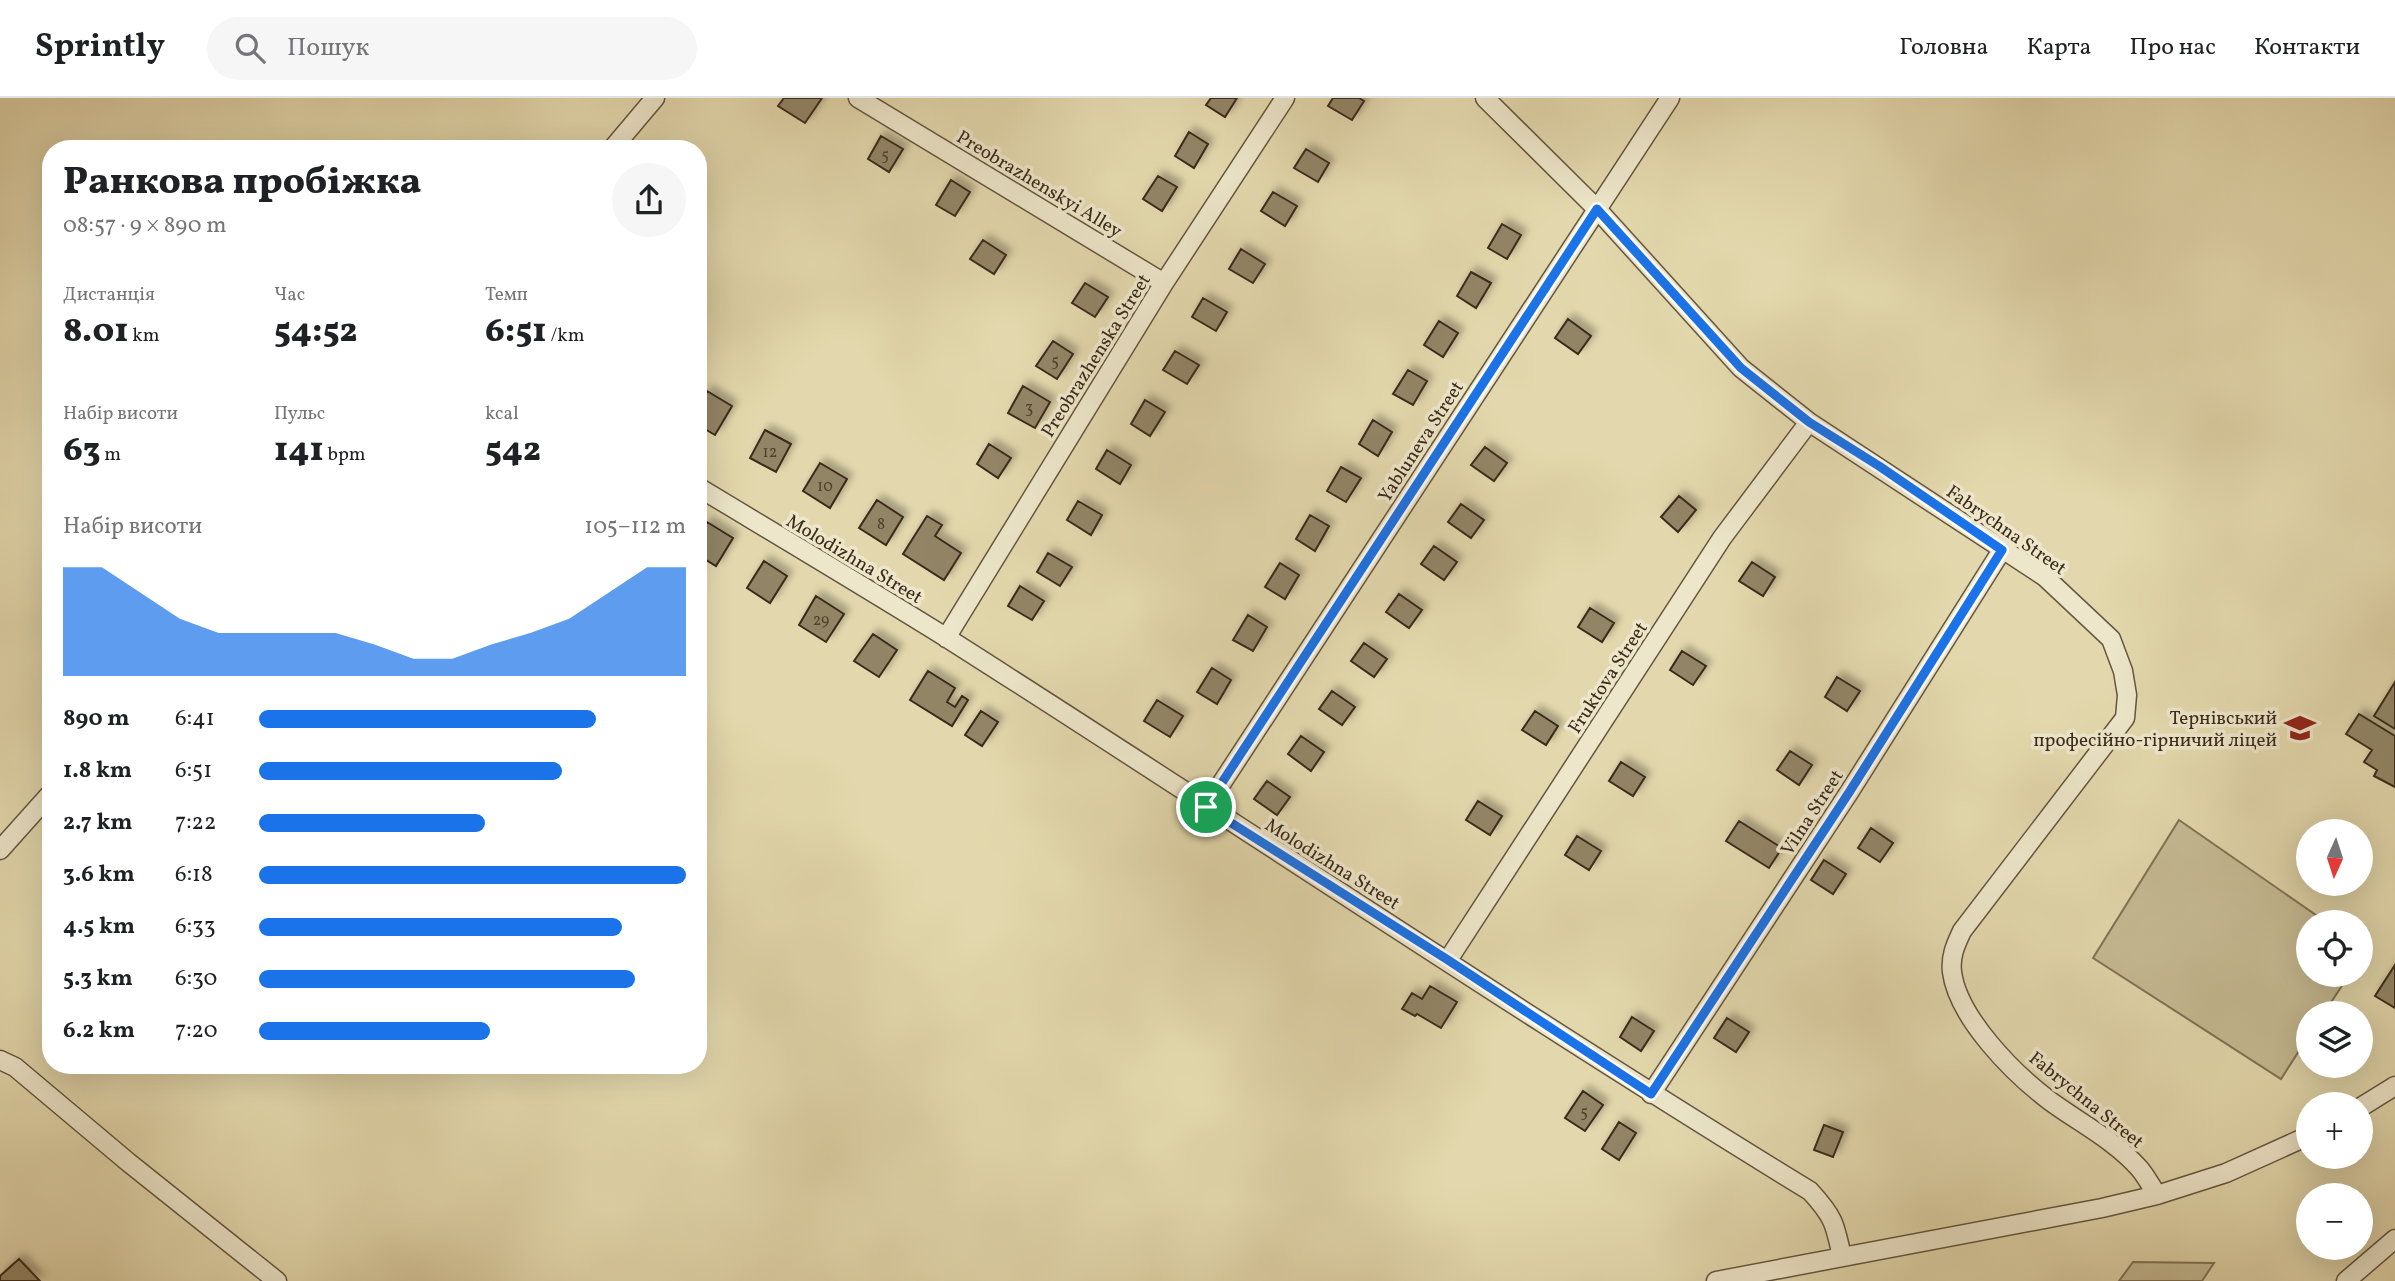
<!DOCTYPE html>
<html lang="uk">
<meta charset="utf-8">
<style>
:root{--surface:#fff;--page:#f6f6f6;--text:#202124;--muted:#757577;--line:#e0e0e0;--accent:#1a73e8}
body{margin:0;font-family:Vollkorn,serif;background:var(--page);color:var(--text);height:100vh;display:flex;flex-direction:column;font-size:26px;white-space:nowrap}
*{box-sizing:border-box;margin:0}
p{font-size:23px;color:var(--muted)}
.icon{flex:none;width:38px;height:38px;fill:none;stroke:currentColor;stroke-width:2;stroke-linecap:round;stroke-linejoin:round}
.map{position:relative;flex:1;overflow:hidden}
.panel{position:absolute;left:42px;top:42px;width:665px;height:934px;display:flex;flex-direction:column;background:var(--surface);border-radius:28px;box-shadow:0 7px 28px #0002}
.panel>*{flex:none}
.needle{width:46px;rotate:183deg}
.buttons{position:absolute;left:2296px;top:721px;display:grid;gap:14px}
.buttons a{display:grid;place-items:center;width:77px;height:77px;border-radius:50%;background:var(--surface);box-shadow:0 7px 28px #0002;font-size:35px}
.pin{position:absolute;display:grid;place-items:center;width:60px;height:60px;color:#fff;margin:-30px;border:4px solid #fff;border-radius:50%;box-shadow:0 2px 7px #0007}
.round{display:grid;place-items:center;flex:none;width:74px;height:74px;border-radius:37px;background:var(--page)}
.head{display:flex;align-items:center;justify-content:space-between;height:119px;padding:0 21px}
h1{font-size:38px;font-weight:800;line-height:52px}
.metrics{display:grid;grid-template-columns:repeat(3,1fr);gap:10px;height:119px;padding:7px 21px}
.metrics div{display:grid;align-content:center}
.metrics b{font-size:35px;font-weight:800}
.metrics small{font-size:19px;font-weight:400}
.metrics p{font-size:19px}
.chart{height:196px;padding:14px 21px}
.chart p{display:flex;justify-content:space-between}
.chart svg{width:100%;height:126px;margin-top:7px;fill:var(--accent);opacity:.7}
ul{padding:0 21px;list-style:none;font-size:23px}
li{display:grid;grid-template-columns:112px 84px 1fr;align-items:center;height:52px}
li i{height:18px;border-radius:9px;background:var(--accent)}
header{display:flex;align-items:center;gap:42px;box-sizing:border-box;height:98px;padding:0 35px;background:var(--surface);border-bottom:2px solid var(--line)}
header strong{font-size:33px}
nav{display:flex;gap:38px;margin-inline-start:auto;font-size:24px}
.search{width:490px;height:63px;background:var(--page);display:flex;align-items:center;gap:18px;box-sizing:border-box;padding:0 24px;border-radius:38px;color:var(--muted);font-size:26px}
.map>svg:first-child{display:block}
.green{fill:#c6bb94;stroke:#807357;stroke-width:2}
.building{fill:#928566;stroke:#3a2b1a;stroke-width:2;filter:url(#shadow)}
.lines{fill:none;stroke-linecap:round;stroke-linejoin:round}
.street-casing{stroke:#64563f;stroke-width:21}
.street{stroke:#ede6ca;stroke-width:18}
.route-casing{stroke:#fff;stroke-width:14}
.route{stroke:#1a73e8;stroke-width:9}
.labels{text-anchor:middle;stroke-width:7;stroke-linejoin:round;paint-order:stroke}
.number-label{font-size:16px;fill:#50422d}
.street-label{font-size:19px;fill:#3a2b1a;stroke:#ede6ca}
.poi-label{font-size:19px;fill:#3a2b1a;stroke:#ede6ca;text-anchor:end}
</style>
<header>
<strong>Sprintly</strong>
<div class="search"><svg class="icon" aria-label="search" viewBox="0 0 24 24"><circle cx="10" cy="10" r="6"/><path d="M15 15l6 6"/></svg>Пошук</div>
<nav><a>Головна</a><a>Карта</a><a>Про нас</a><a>Контакти</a></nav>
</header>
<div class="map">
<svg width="2395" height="1183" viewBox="0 0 2395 1183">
<defs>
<filter id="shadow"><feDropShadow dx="5.5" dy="-5.5" stdDeviation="3.5" flood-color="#0004"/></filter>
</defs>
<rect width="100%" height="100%" fill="#e3d8ad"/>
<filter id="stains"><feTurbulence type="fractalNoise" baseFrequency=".00286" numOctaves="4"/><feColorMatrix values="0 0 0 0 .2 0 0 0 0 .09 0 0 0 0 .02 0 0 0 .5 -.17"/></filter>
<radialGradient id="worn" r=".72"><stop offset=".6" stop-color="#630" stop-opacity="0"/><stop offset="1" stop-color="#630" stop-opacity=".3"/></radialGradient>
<path class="green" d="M 2179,722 L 2326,824 L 2308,824 L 2308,877 L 2349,877 L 2324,915 L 2308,915 L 2308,939 L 2281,981 L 2093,860 Z
M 2133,1164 L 2214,1165 L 2202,1183 L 2119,1183 Z"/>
<path class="building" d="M 784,0 L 822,0 L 805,25 L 778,8 Z
M 1211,0 L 1237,0 L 1225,19 L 1206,7 Z
M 1333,0 L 1359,0 L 1364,3 L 1352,22 L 1328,8 Z
M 1189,34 L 1208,46 L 1194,70 L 1175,58 Z
M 881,38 L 903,51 L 889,74 L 868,61 Z
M 1306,51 L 1329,65 L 1318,84 L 1294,70 Z
M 1158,78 L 1177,89 L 1162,113 L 1143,101 Z
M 951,82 L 970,94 L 955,118 L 936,107 Z
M 1273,94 L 1297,108 L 1285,128 L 1261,113 Z
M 1502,126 L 1521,137 L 1507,161 L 1488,150 Z
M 983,142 L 1006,157 L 994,176 L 970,161 Z
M 1241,151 L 1265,166 L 1253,185 L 1229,171 Z
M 1471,174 L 1491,185 L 1476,210 L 1457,198 Z
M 1085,185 L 1108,199 L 1095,219 L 1072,205 Z
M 1203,200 L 1227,214 L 1216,233 L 1192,219 Z
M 1568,221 L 1591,238 L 1578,256 L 1555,240 Z
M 1439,223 L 1458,235 L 1443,259 L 1424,247 Z
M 1053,243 L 1073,256 L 1057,281 L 1036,268 Z
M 1175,253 L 1199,267 L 1187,286 L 1163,272 Z
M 1408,272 L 1427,283 L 1413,307 L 1393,296 Z
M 1023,288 L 1050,304 L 1035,330 L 1008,315 Z
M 707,293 L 732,308 L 715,337 L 698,327 L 698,307 Z
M 1145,302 L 1165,314 L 1150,338 L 1131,326 Z
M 1373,322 L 1392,334 L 1378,358 L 1359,346 Z
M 765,332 L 791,346 L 776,374 L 750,360 Z
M 989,346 L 1011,360 L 998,380 L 977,366 Z
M 1485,349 L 1507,365 L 1494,383 L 1471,367 Z
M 1107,352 L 1131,367 L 1120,386 L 1096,371 Z
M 820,365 L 847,381 L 830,410 L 803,393 Z
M 1341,369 L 1361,380 L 1346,404 L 1327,393 Z
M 1679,398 L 1696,412 L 1678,434 L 1661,419 Z
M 877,402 L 903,419 L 886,447 L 859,430 Z
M 1078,403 L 1102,417 L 1091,437 L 1067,422 Z
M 1461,406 L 1484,422 L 1471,440 L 1448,424 Z
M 1310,417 L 1329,428 L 1315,453 L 1296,441 Z
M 927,418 L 942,427 L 935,438 L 961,455 L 944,482 L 903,456 Z
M 707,424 L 733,440 L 716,468 L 698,457 L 698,438 Z
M 1434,448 L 1457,464 L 1444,482 L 1421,466 Z
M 1048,455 L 1072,469 L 1060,488 L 1037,474 Z
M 764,463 L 787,478 L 770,505 L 747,490 Z
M 1752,464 L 1775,479 L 1763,498 L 1739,483 Z
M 1280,465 L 1299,477 L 1285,501 L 1265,489 Z
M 1020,488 L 1044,503 L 1032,522 L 1008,508 Z
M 1399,496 L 1422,512 L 1409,530 L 1386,514 Z
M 816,498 L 844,516 L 826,544 L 799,527 Z
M 1590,510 L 1614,525 L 1602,544 L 1578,529 Z
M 1248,517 L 1267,529 L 1253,553 L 1233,542 Z
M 873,536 L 897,552 L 879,579 L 854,563 Z
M 1364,545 L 1387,561 L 1374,579 L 1351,563 Z
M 1682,553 L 1706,568 L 1693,587 L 1670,572 Z
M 1212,570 L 1231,582 L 1217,606 L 1197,594 Z
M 928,573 L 955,590 L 947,604 L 955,609 L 962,598 L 968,602 L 952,628 L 910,602 Z
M 1837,579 L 1860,593 L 1847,613 L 1825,599 Z
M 2395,584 L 2395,631 L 2374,618 Z
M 1332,593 L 1355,609 L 1342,627 L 1319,611 Z
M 1157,602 L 1183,618 L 1170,639 L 1144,623 Z
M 981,613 L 998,624 L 982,648 L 965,637 Z
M 1535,613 L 1558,628 L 1546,647 L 1522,632 Z
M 2359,616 L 2395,638 L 2395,689 L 2374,678 L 2377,672 L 2364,664 L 2372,652 L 2346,636 Z
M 1301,638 L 1324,654 L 1311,673 L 1288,656 Z
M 1790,653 L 1812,667 L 1799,687 L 1777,672 Z
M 1621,664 L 1645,679 L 1633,698 L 1609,683 Z
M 1267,683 L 1290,699 L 1277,717 L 1254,701 Z
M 1478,703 L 1502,718 L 1490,737 L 1466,722 Z
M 1739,723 L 1782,750 L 1769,770 L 1726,743 Z
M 1871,730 L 1893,745 L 1880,764 L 1858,750 Z
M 1577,738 L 1601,753 L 1589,772 L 1565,757 Z
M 1824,762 L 1846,776 L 1833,796 L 1811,782 Z
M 2395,867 L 2395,910 L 2375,898 Z
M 1430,888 L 1457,904 L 1441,930 L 1417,916 L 1415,918 L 1402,911 L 1412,895 L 1422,901 Z
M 1632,919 L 1654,933 L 1641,953 L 1620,939 Z
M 1727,920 L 1749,934 L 1736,954 L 1714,940 Z
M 1583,993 L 1603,1007 L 1585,1033 L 1565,1020 Z
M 1619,1024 L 1636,1035 L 1619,1062 L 1602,1051 Z
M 1824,1027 L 1843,1034 L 1833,1059 L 1814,1052 Z
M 19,1161 L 40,1183 L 0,1183 L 0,1178 Z"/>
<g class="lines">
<defs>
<path id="street" d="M 858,0 L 1164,185
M 1485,0 L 1597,111 L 1741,270 L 1809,324 L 2045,479 L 2111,541 L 2123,573 L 2127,597 L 2125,620 L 1962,833 C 1956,846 1950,858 1952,874 C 1958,920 2014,976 2050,1003 C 2080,1025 2114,1042 2139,1070 C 2146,1078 2151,1088 2157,1097
M 612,51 L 655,0
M 698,389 C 781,439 865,489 947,540 C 1235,723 1519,915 1810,1093 C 1834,1119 1835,1126 1842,1159
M 946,540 L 1164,185 L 1285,0
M 1206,709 L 1670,0
M 0,752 L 51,695
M 1448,862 L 1722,440 L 1809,324
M 0,962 L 15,969 L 128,1064 L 277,1183
M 1651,996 L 1850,693 L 2002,452
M 2361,1009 L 2395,988
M 1716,1183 L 2102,1110 L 2157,1097 L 2226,1075 L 2308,1038
M 2346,1183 L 2395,1141"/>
</defs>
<use href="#street" class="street-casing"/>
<use href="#street" class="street"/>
</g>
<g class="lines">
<defs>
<path id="route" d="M 1597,111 L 1741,270 L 1809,324 L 1879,368 L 2002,452 L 1850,693 L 1651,996 L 1448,862 L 1206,709 Z"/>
</defs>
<use href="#route" class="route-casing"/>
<use href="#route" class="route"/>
</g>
<defs>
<symbol id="university-bare" viewBox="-9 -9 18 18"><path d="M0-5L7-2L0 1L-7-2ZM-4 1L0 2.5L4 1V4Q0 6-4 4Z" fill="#8f2418" stroke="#ede6ca" stroke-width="2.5" paint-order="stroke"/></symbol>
</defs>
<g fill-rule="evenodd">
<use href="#university-bare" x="2278" y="608" width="44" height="44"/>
</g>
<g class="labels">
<g class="number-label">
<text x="885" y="62">5</text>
<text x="1055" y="268">5</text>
<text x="1029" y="315">3</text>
<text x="770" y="359">12</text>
<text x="825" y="393">10</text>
<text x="881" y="431">8</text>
<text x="821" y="527">29</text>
<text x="1584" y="1019">5</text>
</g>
<g class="street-label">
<text transform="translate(1040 85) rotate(31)" y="7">Preobrazhenskyi Alley</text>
<text transform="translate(1095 257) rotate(-58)" y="7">Preobrazhenska Street</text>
<text transform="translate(1420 343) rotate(-57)" y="7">Yabluneva Street</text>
<text transform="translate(2007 431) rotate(35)" y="7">Fabrychna Street</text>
<text transform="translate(855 460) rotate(31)" y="7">Molodizhna Street</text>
<text transform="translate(1607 579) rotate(-57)" y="7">Fruktova Street</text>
<text transform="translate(1811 714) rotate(-57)" y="7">Vilna Street</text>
<text transform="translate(1333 765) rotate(32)" y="7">Molodizhna Street</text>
<text transform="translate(2087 1001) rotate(39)" y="7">Fabrychna Street</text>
</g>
<g class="poi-label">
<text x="2277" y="626">Тернівський<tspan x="2277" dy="22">професійно-гірничий ліцей</tspan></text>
</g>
</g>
<rect width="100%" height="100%" filter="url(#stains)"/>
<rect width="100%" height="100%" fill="url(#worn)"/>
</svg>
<div class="buttons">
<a><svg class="needle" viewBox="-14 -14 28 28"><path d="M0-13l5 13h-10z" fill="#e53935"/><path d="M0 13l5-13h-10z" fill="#757577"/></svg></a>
<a><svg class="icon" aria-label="locate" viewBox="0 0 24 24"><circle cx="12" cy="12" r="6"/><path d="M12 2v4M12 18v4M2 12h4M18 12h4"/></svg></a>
<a><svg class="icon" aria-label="layers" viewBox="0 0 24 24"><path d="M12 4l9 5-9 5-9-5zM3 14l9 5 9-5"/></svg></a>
<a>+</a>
<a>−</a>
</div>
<div class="pin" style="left:1206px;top:709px;background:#1e9e55"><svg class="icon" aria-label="arrive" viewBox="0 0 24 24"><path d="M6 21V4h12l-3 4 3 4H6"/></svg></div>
<section class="panel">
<div class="head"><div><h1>Ранкова пробіжка</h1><p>08:57 · 9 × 890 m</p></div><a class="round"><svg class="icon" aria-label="share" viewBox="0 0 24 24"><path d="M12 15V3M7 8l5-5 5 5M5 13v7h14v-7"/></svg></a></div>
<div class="metrics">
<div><p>Дистанція</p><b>8.01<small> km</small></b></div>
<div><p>Час</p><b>54:52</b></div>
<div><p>Темп</p><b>6:51<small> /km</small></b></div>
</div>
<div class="metrics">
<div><p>Набір висоти</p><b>63<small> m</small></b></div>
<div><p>Пульс</p><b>141<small> bpm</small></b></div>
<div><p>kcal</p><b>542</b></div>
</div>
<div class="chart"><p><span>Набір висоти</span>105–112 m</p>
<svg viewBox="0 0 160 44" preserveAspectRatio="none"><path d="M0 44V6L10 6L20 15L30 24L40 29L50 29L60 29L70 29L80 33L90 38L100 38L110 33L120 29L130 24L140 15L150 6L160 6V44z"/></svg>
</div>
<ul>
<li><b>890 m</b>6:41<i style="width:79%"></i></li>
<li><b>1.8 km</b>6:51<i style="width:71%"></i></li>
<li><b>2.7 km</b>7:22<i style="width:53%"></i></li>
<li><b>3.6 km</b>6:18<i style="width:100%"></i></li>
<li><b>4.5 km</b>6:33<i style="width:85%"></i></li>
<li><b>5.3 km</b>6:30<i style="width:88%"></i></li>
<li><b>6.2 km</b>7:20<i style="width:54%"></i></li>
</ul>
</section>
</div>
